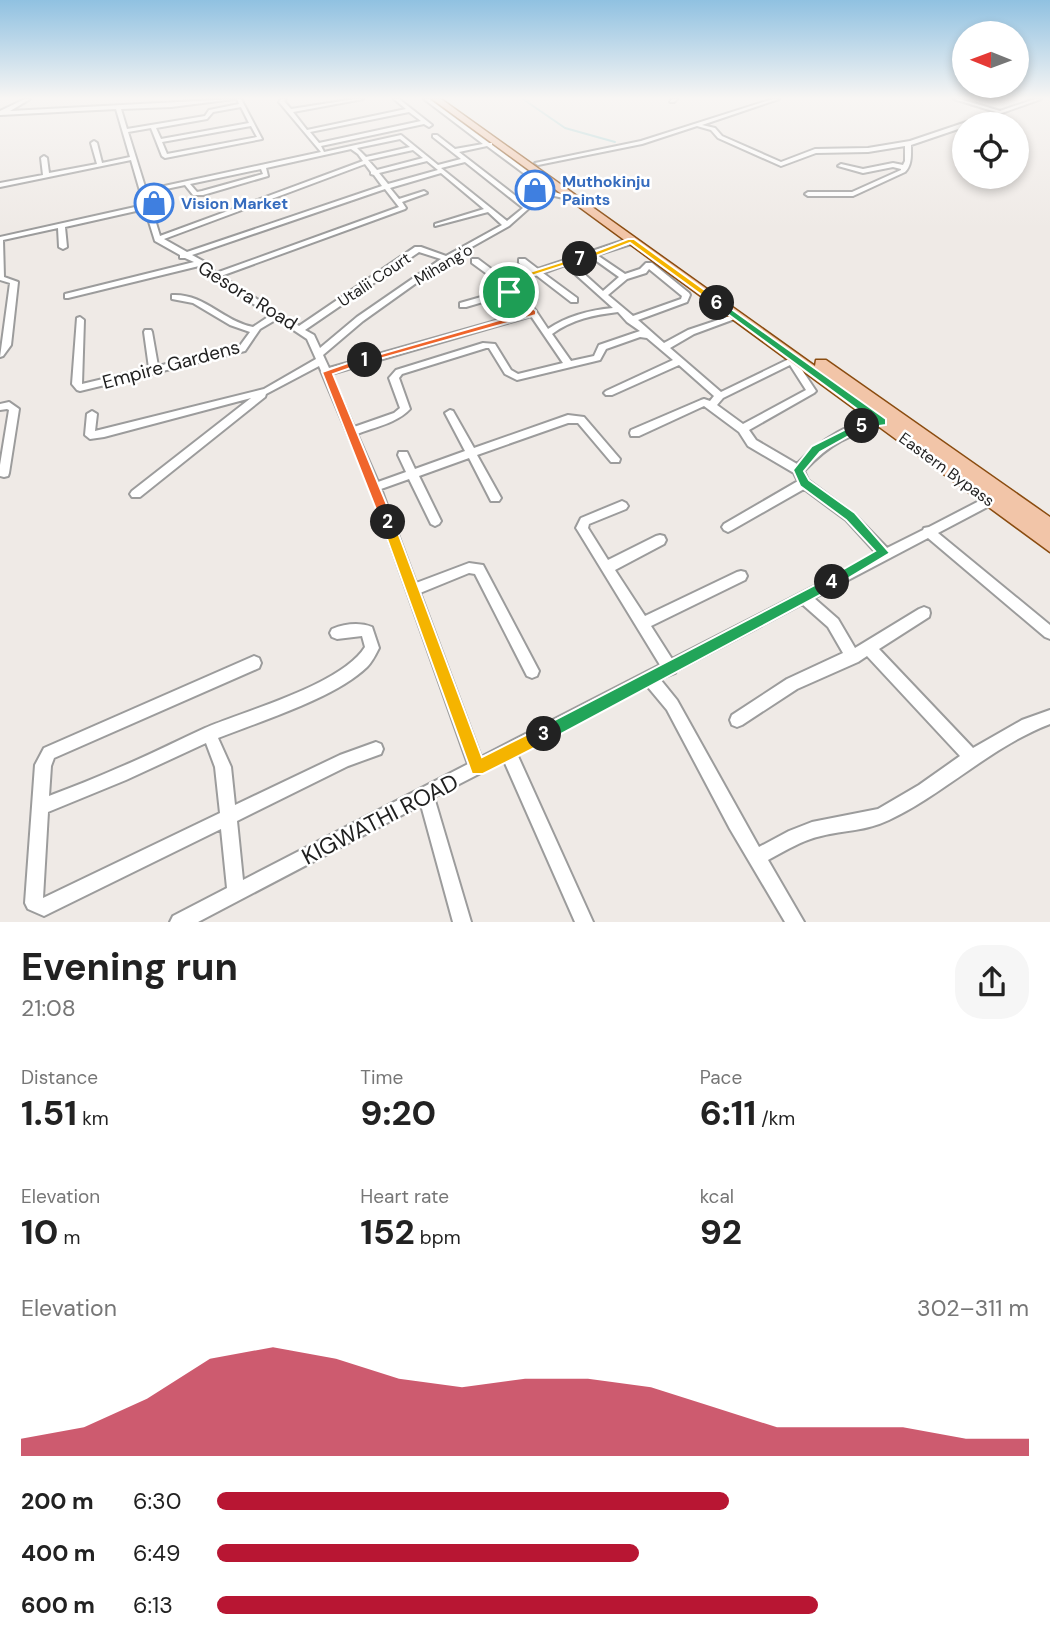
<!DOCTYPE html>
<meta charset="utf-8">
<style>
:root{--surface:#fff;--page:#f6f6f6;--text:#222;--muted:#767676;--accent:#b81633}
body{margin:0;font-family:"DM Sans",sans-serif;background:var(--page);color:var(--text);height:100vh;display:flex;flex-direction:column;font-size:26px;white-space:nowrap}
*{box-sizing:border-box;margin:0}
p{font-size:23px;color:var(--muted)}
.icon{flex:none;width:38px;height:38px;fill:none;stroke:currentColor;stroke-width:2;stroke-linecap:round;stroke-linejoin:round}
.map{position:relative;height:922px;overflow:hidden}
.details{display:flex;flex-direction:column;background:var(--surface);flex:1}
.details>*{flex:none}
.needle{width:46px;rotate:271deg}
.buttons{position:absolute;left:952px;top:21px;display:grid;gap:14px}
.buttons a{display:grid;place-items:center;width:77px;height:77px;border-radius:50%;background:var(--surface);box-shadow:0 4px 10px #0003;font-size:35px}
.pin{position:absolute;display:grid;place-items:center;width:60px;height:60px;color:#fff;margin:-30px;border:4px solid #fff;border-radius:50%;box-shadow:0 2px 7px #0007}
.km{position:absolute;width:35px;height:35px;margin:-18px;border-radius:50%;background:#222;color:#fff;font-size:19px;line-height:35px;text-align:center}
.round{display:grid;place-items:center;flex:none;width:74px;height:74px;border-radius:28px;background:var(--page)}
.head{display:flex;align-items:center;justify-content:space-between;height:119px;padding:0 21px}
h1{font-size:38px;font-weight:700;line-height:52px}
.metrics{display:grid;grid-template-columns:repeat(3,1fr);gap:10px;height:119px;padding:7px 21px}
.metrics div{display:grid;align-content:center}
.metrics b{font-size:35px;font-weight:700}
.metrics small{font-size:19px;font-weight:400}
.metrics p{font-size:19px}
.chart{height:196px;padding:14px 21px}
.chart p{display:flex;justify-content:space-between}
.chart svg{width:100%;height:126px;margin-top:7px;fill:var(--accent);opacity:.7}
ul{padding:0 21px;list-style:none;font-size:23px}
li{display:grid;grid-template-columns:112px 84px 1fr;align-items:center;height:52px}
li i{height:18px;border-radius:9px;background:var(--accent)}
.map>svg:first-child{display:block}
.lines{fill:none;stroke-linecap:round;stroke-linejoin:round}
.stream{stroke:#acd5d7;stroke-width:2}
.street-casing{stroke:#9c9c9c;stroke-width:4}
.primary-casing{stroke:#8a4c10;stroke-width:3}
.street{fill:#fff;fill-rule:evenodd}
.primary{fill:#f2c5a8;fill-rule:evenodd}
.split-1{fill:#f0652b;stroke:#fff;stroke-width:2}
.split-2{fill:#f0652b;stroke:#fff;stroke-width:2}
.split-3{fill:#f5b400;stroke:#fff;stroke-width:2}
.split-4{fill:#22a559;stroke:#fff;stroke-width:2}
.split-5{fill:#22a559;stroke:#fff;stroke-width:2}
.split-6{fill:#22a559;stroke:#fff;stroke-width:2}
.split-7{fill:#f5b400;stroke:#fff;stroke-width:2}
.split-8{fill:#f5b400;stroke:#fff;stroke-width:2}
.labels{text-anchor:middle;stroke-width:5;stroke-linejoin:round;paint-order:stroke}
.far-shop-label{font-size:16px;font-weight:bold;fill:#366cbe;stroke:#fff;text-anchor:start}
.far-street-label{font-size:16px;fill:#1f1f1f;stroke:#fff}
.street-label{font-size:19px;fill:#1f1f1f;stroke:#fff}
.near-street-label{font-size:23px;fill:#1f1f1f;stroke:#fff}
</style>
<div class="map">
<svg width="1050" height="922" viewBox="0 0 1050 922">
<rect width="100%" height="100%" fill="#efeae6"/>
<g class="lines">
<path class="stream" d="M 523,99 L 565,128 L 615,142"/>
<defs>
<path id="street" d="M 25,99 L 30,99 L 10,111 L 234,99 L 171,107 L 121,109 L 127,129 L 205,116 L 209,110 L 239,104 L 237,99 L 241,99 L 262,139 L 165,158 L 162,156 L 151,128 L 128,132 L 146,190 L 321,152 L 279,102 L 281,99 L 286,99 L 284,101 L 291,109 L 355,99 L 363,99 L 293,112 L 307,130 L 406,109 L 394,99 L 399,99 L 432,125 L 429,127 L 424,124 L 321,146 L 324,152 L 401,135 L 438,165 L 461,159 L 433,137 L 433,135 L 437,135 L 455,149 L 483,144 L 424,99 L 429,99 L 489,143 L 492,143 L 492,145 L 530,173 L 545,189 L 555,185 L 559,185 L 559,187 L 550,191 L 576,198 L 573,200 L 545,194 L 509,226 L 452,258 L 452,261 L 440,266 L 363,321 L 323,355 L 329,368 L 527,312 L 510,294 L 466,307 L 460,307 L 460,303 L 506,290 L 498,282 L 472,263 L 472,259 L 478,259 L 506,280 L 531,272 L 519,263 L 519,259 L 525,259 L 538,269 L 628,239 L 634,239 L 634,243 L 597,255 L 625,274 L 640,269 L 646,263 L 652,263 L 689,293 L 690,295 L 687,302 L 638,320 L 664,343 L 688,330 L 736,314 L 740,317 L 694,334 L 670,348 L 721,392 L 789,359 L 795,359 L 806,364 L 800,367 L 816,391 L 814,393 L 749,430 L 756,440 L 797,464 C 817,443 855,416 886,419 L 887,422 L 886,425 C 849,434 830,443 804,471 L 808,480 L 854,514 L 887,548 L 923,530 L 924,528 L 929,527 L 985,498 L 989,496 L 993,498 L 995,501 L 993,504 L 938,533 L 1050,625 L 1050,639 L 1045,637 L 928,538 L 814,598 L 838,619 L 855,648 L 919,609 L 924,607 L 929,609 L 930,613 L 929,617 L 879,649 L 973,748 L 1022,720 L 1050,710 L 1050,724 C 990,747 946,793 889,820 C 867,831 844,830 821,836 C 802,840 785,851 768,860 L 804,922 L 785,922 L 730,829 L 667,710 L 647,686 L 517,754 L 593,922 L 575,922 L 504,761 L 434,797 L 471,922 L 453,922 L 421,805 L 198,922 L 170,922 L 173,916 L 227,888 L 221,829 L 50,913 L 44,916 L 28,909 L 25,903 L 35,765 L 44,748 L 254,656 L 259,658 L 261,663 L 259,668 L 54,758 L 51,766 L 49,796 C 72,787 96,778 118,768 C 148,756 176,741 205,728 C 247,710 341,685 365,647 L 362,636 L 337,639 L 332,637 L 330,633 L 332,629 C 345,624 359,622 372,627 L 379,648 C 376,654 372,662 367,667 C 335,698 261,721 218,738 L 231,767 L 235,805 L 340,755 L 376,742 L 381,744 L 383,749 L 381,754 L 348,766 L 237,821 L 243,880 L 468,764 L 370,487 L 319,366 L 266,394 L 265,397 L 140,497 L 132,497 L 130,494 L 132,491 L 251,398 L 104,437 L 90,439 L 85,435 L 87,414 L 92,411 L 97,414 L 95,431 L 264,389 L 316,359 L 307,339 L 277,319 L 260,329 L 245,351 L 80,391 L 77,390 L 72,384 L 77,318 L 80,317 L 84,320 L 82,384 L 149,368 L 144,332 L 145,330 L 151,330 L 152,332 L 158,366 L 239,347 L 250,332 L 230,325 L 193,303 L 172,299 L 172,295 C 204,293 223,321 253,327 L 271,315 L 212,278 L 199,266 L 68,298 L 65,298 L 65,294 L 194,262 L 185,258 L 180,258 L 180,255 L 155,241 L 145,209 L 65,227 L 67,247 L 63,249 L 59,247 L 58,228 L 3,240 L 4,277 L 18,282 L 11,345 L 3,356 L 0,357 L 10,283 L 0,280 L 0,237 L 144,205 L 131,160 L 0,187 L 0,183 L 43,175 L 41,158 L 44,156 L 47,158 L 49,173 L 97,164 L 91,143 L 94,141 L 97,143 L 102,163 L 130,157 L 116,109 L 0,115 L 0,111 ZM 241,107 L 249,123 L 161,139 L 156,128 L 207,119 L 213,112 ZM 409,112 L 421,121 L 319,143 L 310,132 ZM 251,126 L 257,137 L 167,154 L 162,142 ZM 400,139 L 410,147 L 366,157 L 357,148 ZM 487,146 L 526,175 L 540,192 L 526,204 L 459,152 ZM 351,149 L 358,154 L 363,161 L 160,236 L 147,193 L 185,185 L 193,195 L 203,195 L 268,176 L 266,168 ZM 413,150 L 423,158 L 377,170 L 368,160 ZM 427,161 L 438,170 L 388,184 L 379,173 ZM 465,162 L 523,208 L 507,221 L 441,168 ZM 365,164 L 371,172 L 371,174 L 374,175 L 382,186 L 187,252 L 164,239 ZM 261,169 L 263,174 L 202,191 L 197,192 L 190,184 ZM 441,173 L 484,209 L 435,224 L 435,226 L 488,212 L 502,225 L 446,256 L 421,247 L 415,247 L 299,326 L 221,276 L 405,209 L 406,208 L 402,202 L 427,193 L 424,191 L 399,199 L 390,188 ZM 385,189 L 399,207 L 216,273 L 203,261 L 192,255 ZM 419,252 L 441,259 L 357,317 L 320,348 L 314,335 L 305,330 ZM 591,257 L 619,277 L 603,291 L 572,263 ZM 565,265 L 613,308 C 590,310 567,316 548,329 L 536,311 L 509,284 L 536,275 L 571,302 L 577,302 L 577,298 L 543,273 ZM 649,269 L 682,296 L 681,299 L 633,316 L 608,295 L 627,279 L 646,273 ZM 618,312 L 627,322 L 640,331 L 599,345 L 594,356 L 571,361 L 552,334 C 572,319 594,315 618,312 ZM 531,316 L 563,363 L 518,374 L 511,370 L 495,344 L 483,343 L 396,370 L 389,378 L 400,408 L 394,413 L 354,427 L 331,374 ZM 640,337 L 647,338 L 673,360 L 606,391 L 604,393 L 606,395 L 612,395 L 679,365 L 714,396 L 710,401 L 704,399 L 701,400 L 631,430 L 630,433 L 631,436 L 639,436 L 704,406 L 739,432 L 748,446 L 794,473 L 798,481 L 724,524 L 722,527 L 724,530 L 728,532 L 732,530 L 804,489 L 846,520 L 877,554 L 672,659 L 651,626 L 745,580 L 747,576 L 745,572 L 741,571 L 737,572 L 645,616 L 615,570 L 664,544 L 666,540 L 664,536 L 660,535 L 656,536 L 608,560 L 588,528 L 589,524 L 626,509 L 628,506 L 626,503 L 622,501 L 581,518 L 576,528 L 578,531 L 660,665 L 481,757 L 420,593 L 469,573 L 475,574 L 527,676 L 532,678 L 537,676 L 539,671 L 483,565 L 469,563 L 416,583 L 381,489 L 409,479 L 431,524 L 435,526 L 439,524 L 441,521 L 419,476 L 469,458 L 491,501 L 499,501 L 501,498 L 477,455 L 568,423 L 578,423 L 611,462 L 619,462 L 620,459 L 584,417 L 568,415 L 474,448 L 453,411 L 450,410 L 445,413 L 465,451 L 415,469 L 407,452 L 399,452 L 398,455 L 406,472 L 378,482 L 357,434 C 375,427 397,423 410,409 L 399,378 L 402,374 L 486,348 L 489,348 L 505,374 L 517,380 L 600,360 L 606,349 ZM 790,365 L 806,390 L 743,424 L 717,405 L 723,398 ZM 802,604 L 828,627 L 843,653 L 787,679 L 732,715 L 730,720 L 732,725 L 737,727 L 742,725 L 797,689 L 858,662 L 867,656 L 960,756 L 919,785 L 878,809 L 812,822 L 789,831 L 759,847 L 677,700 L 660,679 L 675,673 L 676,671 ZM 206,743 L 215,767 L 220,813 L 43,898 L 48,812 L 126,780 Z
M 672,99 L 677,99 L 674,102 L 670,102 Z
M 773,99 L 779,99 L 702,125 L 715,128 L 722,136 L 781,162 L 815,149 L 868,148 L 910,141 L 996,112 L 954,99 L 960,99 L 1000,111 L 1035,99 L 1041,99 L 971,124 L 964,124 L 964,127 L 911,145 C 911,155 912,165 905,172 L 853,196 L 808,196 L 805,194 L 808,192 L 852,192 L 901,170 L 901,169 L 893,167 L 863,173 L 838,166 L 841,164 L 863,169 L 893,163 L 903,165 L 905,161 L 905,146 L 868,152 L 816,153 L 781,166 L 718,138 L 711,130 L 697,126 L 642,144 L 538,165 L 535,163 L 641,141 Z
M 9,402 L 19,409 L 9,473 L 8,476 L 4,477 L 0,476 L 0,465 L 9,410 L 7,409 L 0,410 L 0,404 Z"/>
<path id="primary" d="M 432,99 L 441,99 L 815,366 L 816,360 L 826,360 L 1050,517 L 1050,552 Z"/>
</defs>
<use href="#street" class="street-casing"/>
<use href="#primary" class="primary-casing"/>
<use href="#street" class="street"/>
<use href="#primary" class="primary"/>
</g>
<linearGradient id="sky" x2="0" y2="1"><stop stop-color="#90c1e1"/><stop offset="0.43" stop-color="#f8f6f4"/><stop offset="1" stop-color="#f8f6f4" stop-opacity="0"/></linearGradient>
<rect width="1050" height="228" fill="url(#sky)"/>
<path class="split-1" d="M 506,290 L 512,290 L 536,311 L 536,315 L 365,363 L 360,360 L 527,312 L 506,294 Z"/>
<path class="split-2" d="M 365,357 L 368,362 L 333,374 L 394,522 L 388,528 L 381,522 L 322,372 Z"/>
<path class="split-3" d="M 388,517 L 394,522 L 482,757 L 544,726 L 552,734 L 550,740 L 483,774 L 472,774 L 381,522 Z"/>
<path class="split-4" d="M 832,576 L 839,582 L 837,586 L 550,740 L 539,740 L 539,728 Z"/>
<path class="split-5" d="M 858,423 L 867,426 L 820,452 L 804,471 L 809,480 L 855,513 L 890,553 L 832,588 L 826,582 L 828,578 L 875,551 L 846,520 L 800,486 L 793,470 L 812,446 Z"/>
<path class="split-6" d="M 714,301 L 720,301 L 886,419 L 886,425 L 858,429 L 858,423 L 872,420 L 714,304 Z"/>
<path class="split-7" d="M 628,239 L 634,239 L 720,301 L 720,304 L 714,304 L 630,243 L 583,261 L 576,259 Z"/>
<path class="split-8" d="M 577,257 L 584,259 L 507,284 L 512,294 L 506,294 L 498,282 Z"/>
<defs>
<symbol id="shop-ring" viewBox="-11 -11 22 22"><circle r="9.5" fill="#fff" stroke="#3f7fe0" stroke-width="1.5"/><path d="M-5-2.5h2.3a2.7 3.5 0 0 1 5.4 0H5L5.5 6h-11ZM-1.5-2.5h3a1.5 2.3 0 0 0-3 0Z" fill="#3f7fe0"/></symbol>
</defs>
<g fill-rule="evenodd">
<use href="#shop-ring" x="513" y="168" width="44" height="44"/>
<use href="#shop-ring" x="132" y="181" width="44" height="44"/>
</g>
<g class="labels">
<g class="far-shop-label">
<text x="562" y="187">Muthokinju<tspan x="562" dy="18">Paints</tspan></text>
<text x="181" y="209">Vision Market</text>
</g>
<g class="far-street-label">
<text transform="translate(443 264) rotate(-31)" y="6">Mihang'o</text>
<text transform="translate(374 279) rotate(-34)" y="6">Utalii Court</text>
<text transform="translate(947 469) rotate(36)" y="6">Eastern Bypass</text>
</g>
<g class="street-label">
<text transform="translate(248 295) rotate(32)" y="7">Gesora Road</text>
<text transform="translate(171 364) rotate(-15)" y="7">Empire Gardens</text>
</g>
<g class="near-street-label">
<text transform="translate(380 819) rotate(-27)" y="8">KIGWATHI ROAD</text>
</g>
</g>
</svg>
<div class="buttons">
<a><svg class="needle" viewBox="-14 -14 28 28"><path d="M0-13l5 13h-10z" fill="#e53935"/><path d="M0 13l5-13h-10z" fill="#767676"/></svg></a>
<a><svg class="icon" aria-label="locate" viewBox="0 0 24 24"><circle cx="12" cy="12" r="6"/><path d="M12 2v4M12 18v4M2 12h4M18 12h4"/></svg></a>
</div>
<div class="pin" style="left:509px;top:292px;background:#1e9e55"><svg class="icon" aria-label="arrive" viewBox="0 0 24 24"><path d="M6 21V4h12l-3 4 3 4H6"/></svg></div>
<b class="km" style="left:365px;top:360px">1</b>
<b class="km" style="left:388px;top:522px">2</b>
<b class="km" style="left:544px;top:734px">3</b>
<b class="km" style="left:832px;top:582px">4</b>
<b class="km" style="left:862px;top:426px">5</b>
<b class="km" style="left:717px;top:303px">6</b>
<b class="km" style="left:580px;top:259px">7</b>
</div>
<section class="details">
<div class="head"><div><h1>Evening run</h1><p>21:08</p></div><a class="round"><svg class="icon" aria-label="share" viewBox="0 0 24 24"><path d="M12 15V3M7 8l5-5 5 5M5 13v7h14v-7"/></svg></a></div>
<div class="metrics">
<div><p>Distance</p><b>1.51<small> km</small></b></div>
<div><p>Time</p><b>9:20</b></div>
<div><p>Pace</p><b>6:11<small> /km</small></b></div>
</div>
<div class="metrics">
<div><p>Elevation</p><b>10<small> m</small></b></div>
<div><p>Heart rate</p><b>152<small> bpm</small></b></div>
<div><p>kcal</p><b>92</b></div>
</div>
<div class="chart"><p><span>Elevation</span>302–311 m</p>
<svg viewBox="0 0 160 44" preserveAspectRatio="none"><path d="M0 44V38L10 34L20 24L30 10L40 6L50 10L60 17L70 20L80 17L90 17L100 20L110 27L120 34L130 34L140 34L150 38L160 38V44z"/></svg>
</div>
<ul>
<li><b>200 m</b>6:30<i style="width:63%"></i></li>
<li><b>400 m</b>6:49<i style="width:52%"></i></li>
<li><b>600 m</b>6:13<i style="width:74%"></i></li>
</ul>
</section>
